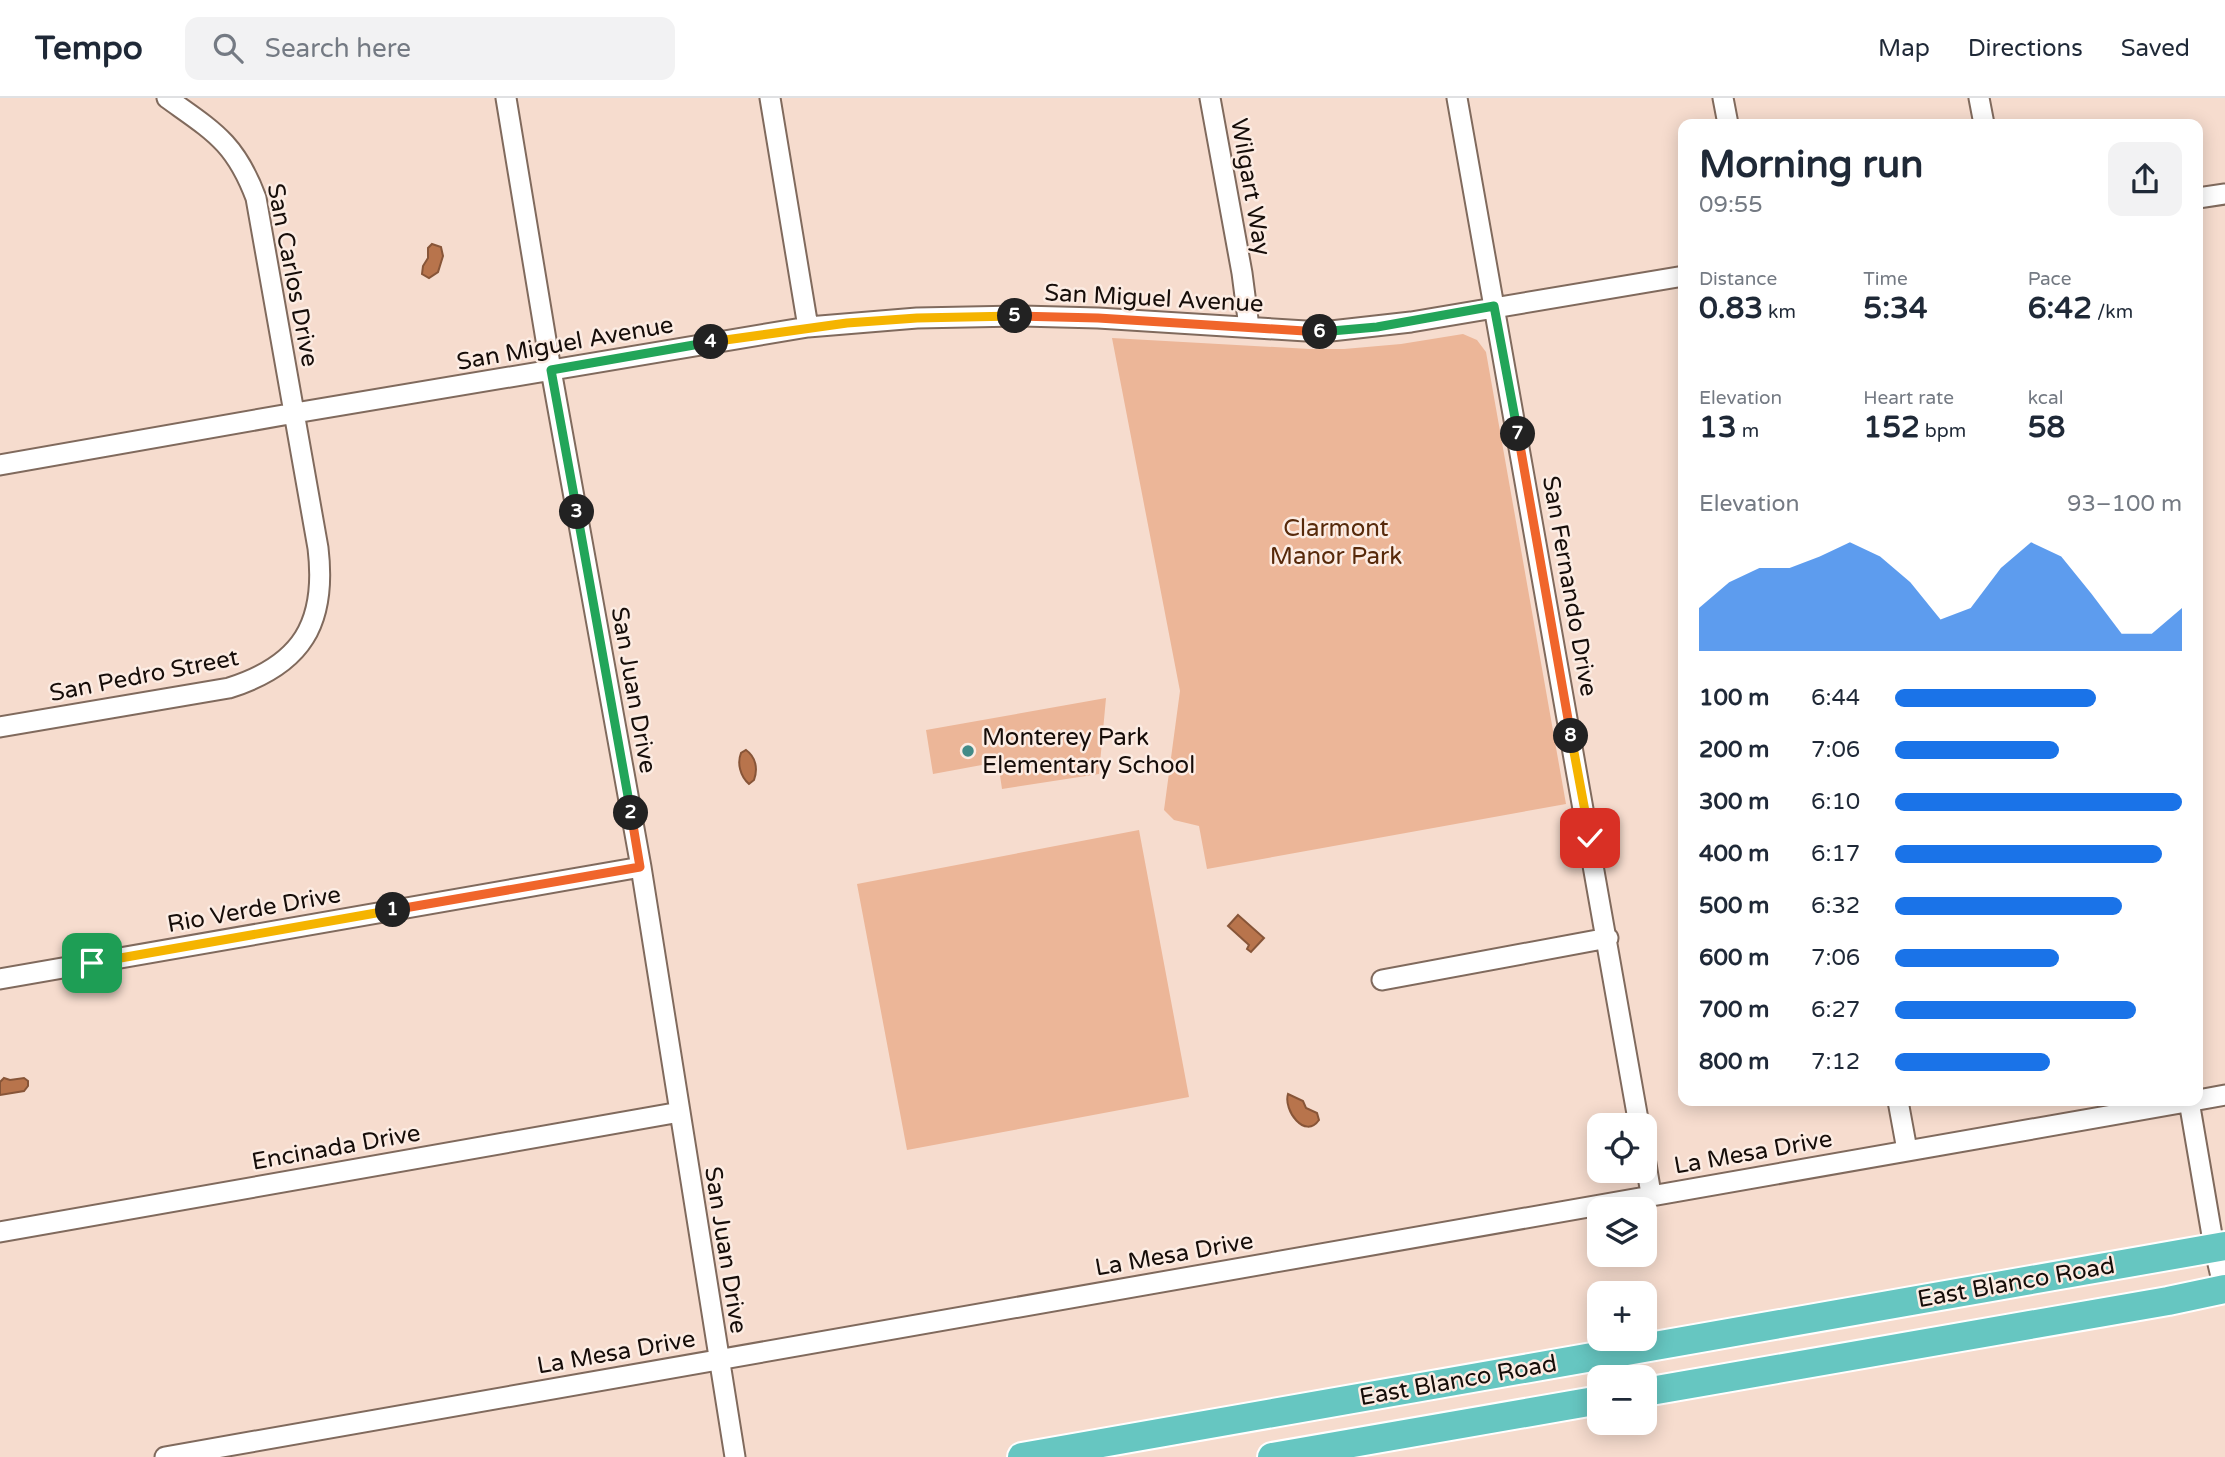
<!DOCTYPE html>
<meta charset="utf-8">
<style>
:root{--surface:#fff;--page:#f2f2f3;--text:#1f2937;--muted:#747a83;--line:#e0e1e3;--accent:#1a73e8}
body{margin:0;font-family:"Varela Round",sans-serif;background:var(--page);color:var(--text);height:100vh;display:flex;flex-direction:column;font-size:26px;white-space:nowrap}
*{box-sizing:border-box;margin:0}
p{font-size:23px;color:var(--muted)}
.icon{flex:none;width:38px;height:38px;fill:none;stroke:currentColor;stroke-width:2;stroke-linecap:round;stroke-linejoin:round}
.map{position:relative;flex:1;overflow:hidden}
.panel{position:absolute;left:1678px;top:21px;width:525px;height:987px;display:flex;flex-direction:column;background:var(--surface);border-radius:14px;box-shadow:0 4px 18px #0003}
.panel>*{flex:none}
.controls{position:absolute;left:1587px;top:1015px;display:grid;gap:14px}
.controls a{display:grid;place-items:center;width:70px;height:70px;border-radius:14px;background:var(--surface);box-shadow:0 4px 18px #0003;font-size:35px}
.pin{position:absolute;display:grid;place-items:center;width:60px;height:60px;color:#fff;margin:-30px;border-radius:14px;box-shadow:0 4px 10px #0006}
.km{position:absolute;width:35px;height:35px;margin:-18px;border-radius:50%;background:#222;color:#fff;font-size:19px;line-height:35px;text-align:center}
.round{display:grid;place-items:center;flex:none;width:74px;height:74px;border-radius:14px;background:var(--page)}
.headline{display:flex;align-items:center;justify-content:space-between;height:119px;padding:0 21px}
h1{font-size:38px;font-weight:700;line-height:52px}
.figures{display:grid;grid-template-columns:repeat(3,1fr);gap:10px;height:119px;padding:7px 21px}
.figures div{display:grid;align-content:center}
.figures b{font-size:30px;font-weight:700}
.figures small{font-size:19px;font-weight:400}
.figures p{font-size:19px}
.chart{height:196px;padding:14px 21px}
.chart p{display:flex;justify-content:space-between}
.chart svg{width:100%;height:126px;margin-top:7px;fill:var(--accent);opacity:.7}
ul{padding:0 21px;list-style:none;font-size:23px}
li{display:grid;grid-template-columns:112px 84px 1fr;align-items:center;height:52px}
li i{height:18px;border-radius:9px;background:var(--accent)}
header{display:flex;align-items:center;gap:42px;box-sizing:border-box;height:98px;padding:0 35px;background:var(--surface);border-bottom:2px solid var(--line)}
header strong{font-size:33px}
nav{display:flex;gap:38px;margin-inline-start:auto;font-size:24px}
.search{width:490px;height:63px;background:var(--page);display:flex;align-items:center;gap:18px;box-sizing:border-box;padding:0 24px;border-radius:14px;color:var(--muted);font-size:26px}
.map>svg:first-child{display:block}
.green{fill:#ecb698}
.water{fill:#b8744c;stroke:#875538;stroke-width:2}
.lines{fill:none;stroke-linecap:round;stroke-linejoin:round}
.minor-casing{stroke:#806a5d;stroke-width:23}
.highway-casing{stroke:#fff;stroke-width:32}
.minor{stroke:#fff;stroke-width:19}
.highway{stroke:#66c6c1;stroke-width:28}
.split-1-casing{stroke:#fff;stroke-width:14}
.split-2-casing{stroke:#fff;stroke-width:14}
.split-3-casing{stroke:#fff;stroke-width:14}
.split-4-casing{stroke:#fff;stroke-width:14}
.split-5-casing{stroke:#fff;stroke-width:14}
.split-6-casing{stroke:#fff;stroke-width:14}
.split-7-casing{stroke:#fff;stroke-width:14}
.split-8-casing{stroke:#fff;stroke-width:14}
.split-9-casing{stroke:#fff;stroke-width:14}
.split-1{stroke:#f5b400;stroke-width:9}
.split-2{stroke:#f0652b;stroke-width:9}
.split-3{stroke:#22a559;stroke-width:9}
.split-4{stroke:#22a559;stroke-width:9}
.split-5{stroke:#f5b400;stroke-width:9}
.split-6{stroke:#f0652b;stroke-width:9}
.split-7{stroke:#22a559;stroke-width:9}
.split-8{stroke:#f0652b;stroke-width:9}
.split-9{stroke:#f5b400;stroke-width:9}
.poi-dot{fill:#438b87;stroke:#fcece3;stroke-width:2.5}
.labels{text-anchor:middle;stroke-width:5;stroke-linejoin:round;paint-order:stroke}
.street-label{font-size:24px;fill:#160d09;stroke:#fcece3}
.park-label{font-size:24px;fill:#57290a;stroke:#fcece3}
.poi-label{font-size:24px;fill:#160d09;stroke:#fcece3;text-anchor:start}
</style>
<header>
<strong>Tempo</strong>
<div class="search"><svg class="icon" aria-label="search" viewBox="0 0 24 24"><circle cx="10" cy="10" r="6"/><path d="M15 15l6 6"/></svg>Search here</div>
<nav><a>Map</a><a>Directions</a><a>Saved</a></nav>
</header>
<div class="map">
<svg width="2225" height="1359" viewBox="0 0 2225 1359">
<rect width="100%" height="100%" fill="#f6dcce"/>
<path class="green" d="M 1463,236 L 1477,242 L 1486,254 L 1566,706 L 1207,771 L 1199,728 L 1174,722 L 1164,712 L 1180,593 L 1112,240 L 1310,251 L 1344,251 L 1401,246 Z
M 1106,600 L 1099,676 L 1002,691 L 998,664 L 933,676 L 926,632 Z
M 1139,732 L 1189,999 L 907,1052 L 857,786 Z"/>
<path class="water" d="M 432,146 L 441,149 L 443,158 L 438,174 L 429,180 L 422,176 L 423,168 L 428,160 L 428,150 Z
M 746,652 C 756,659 758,671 754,682 L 749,686 C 740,678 737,665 741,655 Z
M 1238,817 L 1264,840 L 1251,854 L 1247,851 L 1249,847 L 1228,828 Z
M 4,980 L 10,982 L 24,980 L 28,983 L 28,988 L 24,993 L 0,997 L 0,984 Z
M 1288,996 L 1303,1003 L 1306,1010 L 1317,1015 L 1319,1022 C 1305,1042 1283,1012 1288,996 Z"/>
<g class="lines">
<defs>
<path id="minor" d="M 506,0 L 551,272 L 641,769 L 735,1359
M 770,0 L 808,229
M 1210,0 L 1242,175 L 1249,229
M 1457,0 L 1639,1027
M 1723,0 L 1728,26
M 1979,0 L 1984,26
M 2198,100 L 2225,96
M 0,367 L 295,315 L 808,229 L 917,220 L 1022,218 L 1098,220 L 1322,234 L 1411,224 L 1684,178
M 0,629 L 229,590 C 302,567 327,525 318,450 L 256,100 C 235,44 213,33 167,0
M 0,881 L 641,769
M 1382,882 L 1608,840
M 2198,1002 L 2225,997
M 1898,1003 L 1907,1052
M 2189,1003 L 2214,1149 L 2224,1191
M 1645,1060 L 1651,1096
M 0,1134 L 680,1014
M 165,1359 L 2192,1003"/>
<path id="highway" d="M 1645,1294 L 2168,1203 L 2225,1191
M 1022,1359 L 2225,1148
M 1272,1359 L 1600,1302"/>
</defs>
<use href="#minor" class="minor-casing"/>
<use href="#highway" class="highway-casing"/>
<use href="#minor" class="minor"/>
<use href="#highway" class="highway"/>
</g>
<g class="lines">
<defs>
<path id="split-1" d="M 92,865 L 393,812"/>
<path id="split-2" d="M 393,812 L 640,769 L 631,715"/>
<path id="split-3" d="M 577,414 L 631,715"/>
<path id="split-4" d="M 577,414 L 551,272 L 711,244"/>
<path id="split-5" d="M 711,244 L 847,225 L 917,220 L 1015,218"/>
<path id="split-6" d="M 1015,218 L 1098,220 L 1320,234"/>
<path id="split-7" d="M 1320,234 L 1377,229 L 1494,208 L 1518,336"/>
<path id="split-8" d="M 1518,336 L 1571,638"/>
<path id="split-9" d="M 1571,638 L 1590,740"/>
</defs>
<use href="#split-1" class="split-1-casing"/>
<use href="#split-2" class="split-2-casing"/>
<use href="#split-3" class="split-3-casing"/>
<use href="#split-4" class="split-4-casing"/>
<use href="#split-5" class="split-5-casing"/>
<use href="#split-6" class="split-6-casing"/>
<use href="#split-7" class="split-7-casing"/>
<use href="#split-8" class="split-8-casing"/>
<use href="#split-9" class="split-9-casing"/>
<use href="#split-1" class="split-1"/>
<use href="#split-2" class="split-2"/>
<use href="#split-3" class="split-3"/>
<use href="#split-4" class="split-4"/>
<use href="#split-5" class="split-5"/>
<use href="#split-6" class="split-6"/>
<use href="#split-7" class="split-7"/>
<use href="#split-8" class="split-8"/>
<use href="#split-9" class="split-9"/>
</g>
<circle class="poi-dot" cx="968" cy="653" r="7"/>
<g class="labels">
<g class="street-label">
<text transform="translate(1251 89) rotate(80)" y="8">Wilgart Way</text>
<text transform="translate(293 177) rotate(79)" y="8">San Carlos Drive</text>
<text transform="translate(1154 200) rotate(3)" y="8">San Miguel Avenue</text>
<text transform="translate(565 245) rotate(-10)" y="8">San Miguel Avenue</text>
<text transform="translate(1570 488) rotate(80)" y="8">San Fernando Drive</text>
<text transform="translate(144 577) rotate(-11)" y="8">San Pedro Street</text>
<text transform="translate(634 592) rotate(80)" y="8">San Juan Drive</text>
<text transform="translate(254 811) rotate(-10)" y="8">Rio Verde Drive</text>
<text transform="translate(336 1049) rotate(-10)" y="8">Encinada Drive</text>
<text transform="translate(1753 1054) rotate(-10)" y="8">La Mesa Drive</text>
<text transform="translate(726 1152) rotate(81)" y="8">San Juan Drive</text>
<text transform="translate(1174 1156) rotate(-10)" y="8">La Mesa Drive</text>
<text transform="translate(2016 1184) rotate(-10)" y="8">East Blanco Road</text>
<text transform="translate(616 1254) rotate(-10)" y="8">La Mesa Drive</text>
<text transform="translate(1458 1282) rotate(-10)" y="8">East Blanco Road</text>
</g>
<g class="park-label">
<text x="1336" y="438">Clarmont<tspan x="1336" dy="28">Manor Park</tspan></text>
</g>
<g class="poi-label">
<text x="982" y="647">Monterey Park<tspan x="982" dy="28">Elementary School</tspan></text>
</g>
</g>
</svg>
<div class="controls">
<a><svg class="icon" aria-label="locate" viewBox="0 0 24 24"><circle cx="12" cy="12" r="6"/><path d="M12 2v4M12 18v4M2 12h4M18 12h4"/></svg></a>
<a><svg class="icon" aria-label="layers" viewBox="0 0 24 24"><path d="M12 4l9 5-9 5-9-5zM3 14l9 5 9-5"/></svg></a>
<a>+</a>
<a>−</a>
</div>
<div class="pin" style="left:92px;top:865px;background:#1e9e55"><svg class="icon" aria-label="arrive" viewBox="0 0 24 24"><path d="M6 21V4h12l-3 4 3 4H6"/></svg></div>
<div class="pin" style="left:1590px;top:740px;background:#d93025"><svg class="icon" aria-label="check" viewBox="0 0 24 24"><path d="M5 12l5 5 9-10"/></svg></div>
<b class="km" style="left:393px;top:812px">1</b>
<b class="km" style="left:631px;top:715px">2</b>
<b class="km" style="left:577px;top:414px">3</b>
<b class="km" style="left:711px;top:244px">4</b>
<b class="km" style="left:1015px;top:218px">5</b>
<b class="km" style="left:1320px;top:234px">6</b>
<b class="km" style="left:1518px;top:336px">7</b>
<b class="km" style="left:1571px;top:638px">8</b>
<section class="panel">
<div class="headline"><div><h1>Morning run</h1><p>09:55</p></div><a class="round"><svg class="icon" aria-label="share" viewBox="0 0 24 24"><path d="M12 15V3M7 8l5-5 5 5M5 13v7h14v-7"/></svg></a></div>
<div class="figures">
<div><p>Distance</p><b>0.83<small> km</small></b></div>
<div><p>Time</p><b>5:34</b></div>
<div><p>Pace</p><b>6:42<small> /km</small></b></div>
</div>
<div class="figures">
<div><p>Elevation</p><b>13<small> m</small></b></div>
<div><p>Heart rate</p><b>152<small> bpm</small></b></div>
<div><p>kcal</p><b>58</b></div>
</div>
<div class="chart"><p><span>Elevation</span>93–100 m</p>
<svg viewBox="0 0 160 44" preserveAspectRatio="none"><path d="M0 44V29L10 20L20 15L30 15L40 11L50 6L60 11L70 20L80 33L90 29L100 15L110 6L120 11L130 24L140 38L150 38L160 29V44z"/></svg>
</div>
<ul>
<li><b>100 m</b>6:44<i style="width:70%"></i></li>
<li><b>200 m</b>7:06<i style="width:57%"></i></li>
<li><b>300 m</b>6:10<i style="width:100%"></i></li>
<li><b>400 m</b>6:17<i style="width:93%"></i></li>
<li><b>500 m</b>6:32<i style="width:79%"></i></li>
<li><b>600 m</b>7:06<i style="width:57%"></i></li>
<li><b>700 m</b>6:27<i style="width:84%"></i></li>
<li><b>800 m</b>7:12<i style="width:54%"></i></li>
</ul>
</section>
</div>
